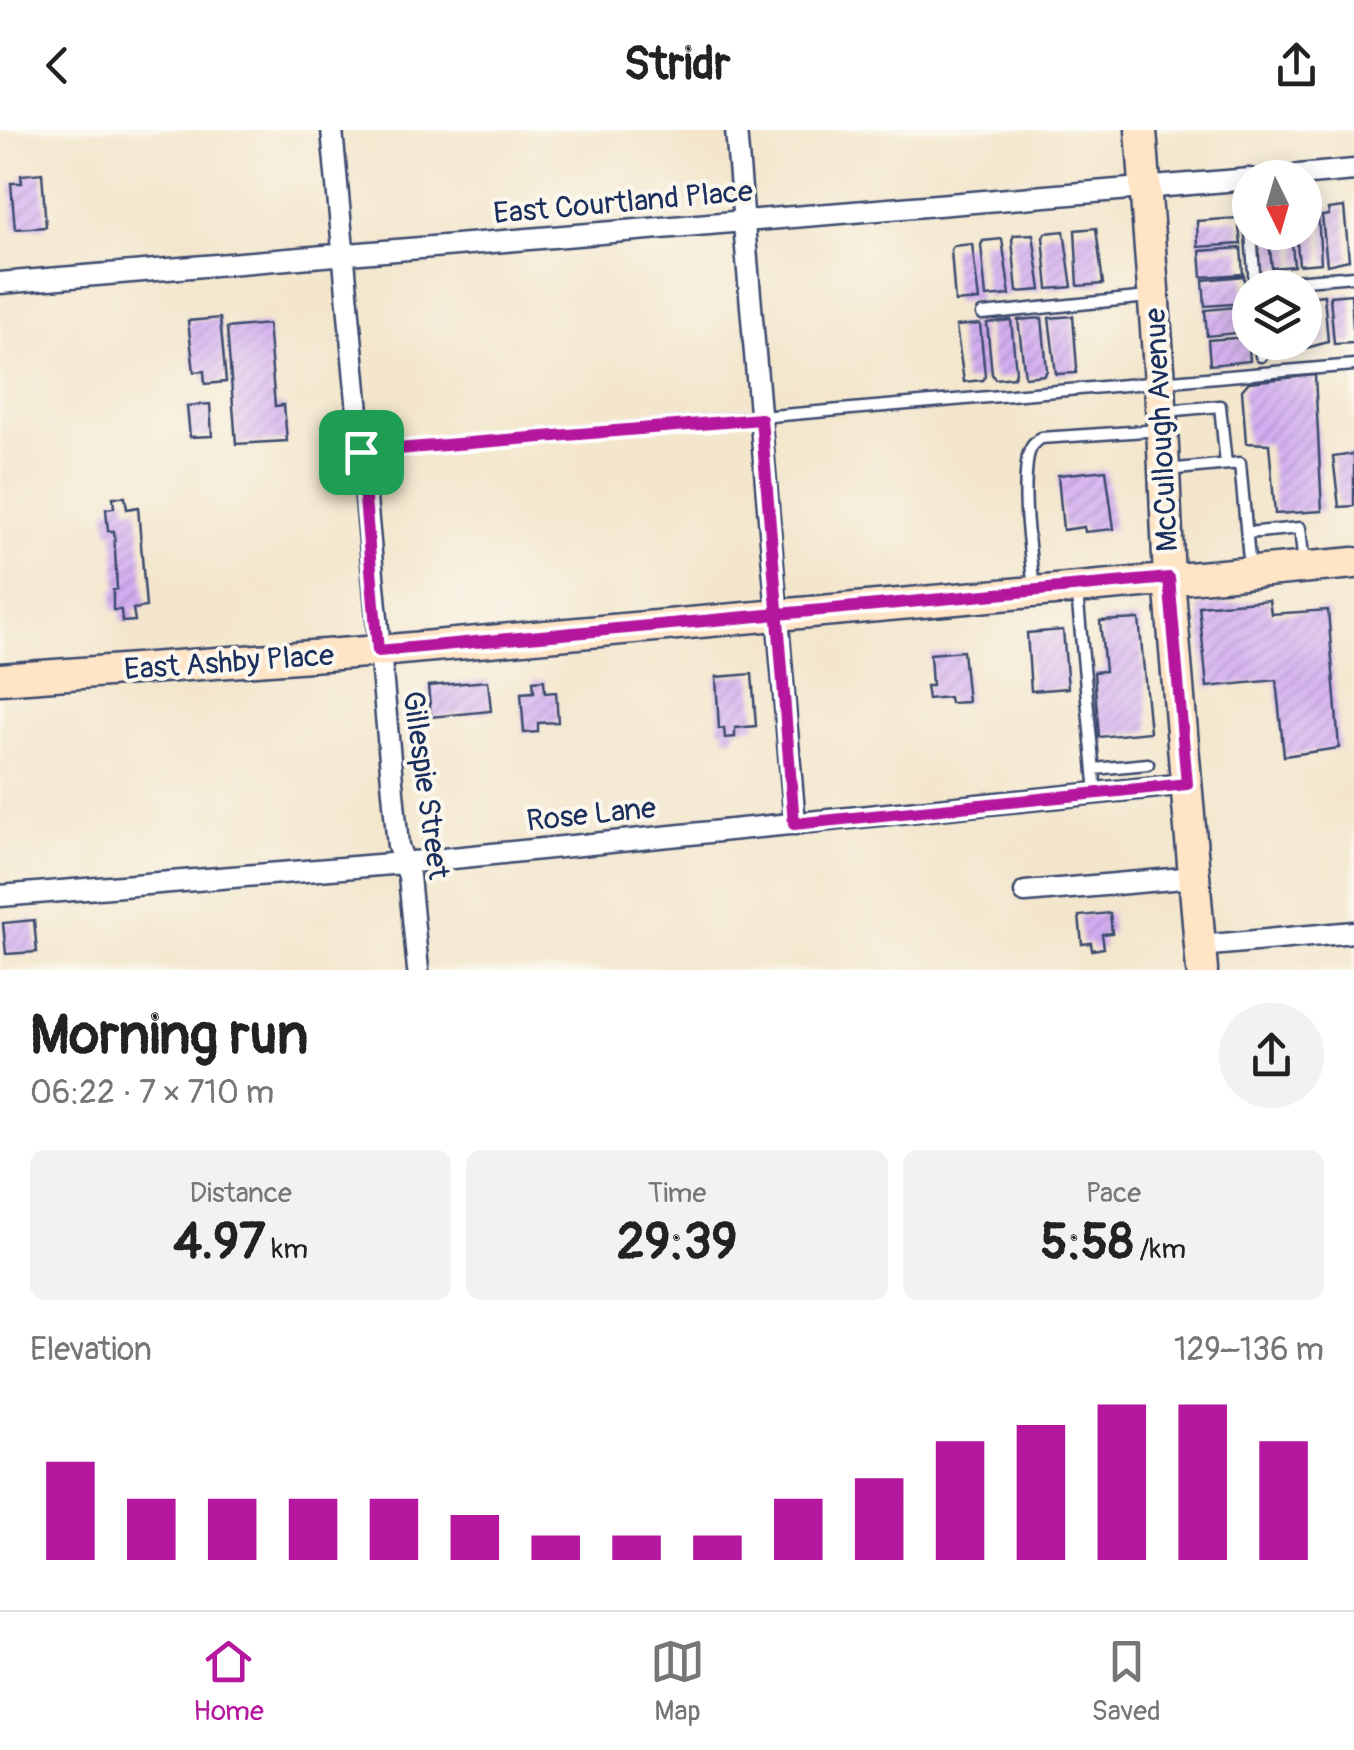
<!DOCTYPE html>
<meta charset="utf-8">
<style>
:root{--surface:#fff;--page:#f2f2f2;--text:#222;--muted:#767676;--line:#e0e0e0;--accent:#b5179e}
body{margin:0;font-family:Pangolin,sans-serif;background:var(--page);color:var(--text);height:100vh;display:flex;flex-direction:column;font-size:38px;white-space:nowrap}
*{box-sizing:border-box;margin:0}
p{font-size:32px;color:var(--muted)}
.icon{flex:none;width:55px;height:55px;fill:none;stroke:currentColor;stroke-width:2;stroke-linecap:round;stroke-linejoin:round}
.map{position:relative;height:840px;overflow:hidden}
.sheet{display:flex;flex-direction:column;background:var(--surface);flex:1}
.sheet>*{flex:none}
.needle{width:65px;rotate:175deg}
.fabs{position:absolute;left:1232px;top:30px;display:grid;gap:20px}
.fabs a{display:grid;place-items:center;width:90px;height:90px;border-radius:50%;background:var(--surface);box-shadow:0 5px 25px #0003;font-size:50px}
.pin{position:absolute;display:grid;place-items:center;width:85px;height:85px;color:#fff;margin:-42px;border-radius:20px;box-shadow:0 5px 15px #0006}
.round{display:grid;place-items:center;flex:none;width:105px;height:105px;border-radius:52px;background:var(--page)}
.summary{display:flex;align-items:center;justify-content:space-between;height:170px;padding:0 30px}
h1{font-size:55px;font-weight:800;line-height:75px}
.figures{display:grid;grid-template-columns:repeat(3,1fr);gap:15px;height:170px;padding:10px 30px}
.figures div{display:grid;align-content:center;border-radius:15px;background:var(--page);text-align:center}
.figures b{font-size:50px;font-weight:800}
.figures small{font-size:28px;font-weight:400}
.figures p{font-size:28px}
.chart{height:280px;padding:20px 30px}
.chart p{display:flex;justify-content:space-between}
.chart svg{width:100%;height:180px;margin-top:10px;stroke:var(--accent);stroke-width:6}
header{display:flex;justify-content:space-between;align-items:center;height:130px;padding:0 30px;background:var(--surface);font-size:45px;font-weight:800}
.dock{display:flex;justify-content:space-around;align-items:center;height:140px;border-top:2px solid var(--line);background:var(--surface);font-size:28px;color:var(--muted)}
.dock a{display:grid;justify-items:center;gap:5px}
.dock .on{color:var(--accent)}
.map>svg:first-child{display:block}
.building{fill:url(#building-hatch)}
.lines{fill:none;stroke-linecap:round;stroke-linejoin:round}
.lane-casing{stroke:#3b4a6e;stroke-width:15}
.street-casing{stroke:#3b4a6e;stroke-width:25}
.secondary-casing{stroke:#3b4a6e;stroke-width:35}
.lane{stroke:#fff;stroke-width:10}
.street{stroke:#fff;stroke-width:20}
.secondary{stroke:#ffe4c6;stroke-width:30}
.route-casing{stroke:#fff;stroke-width:20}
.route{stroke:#b5179e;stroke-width:12}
.labels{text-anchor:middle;stroke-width:8;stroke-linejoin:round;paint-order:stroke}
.street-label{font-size:30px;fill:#1b2f5e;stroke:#fbf7ec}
</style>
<header><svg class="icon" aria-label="back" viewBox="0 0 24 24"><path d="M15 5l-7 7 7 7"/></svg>Stridr<svg class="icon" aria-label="share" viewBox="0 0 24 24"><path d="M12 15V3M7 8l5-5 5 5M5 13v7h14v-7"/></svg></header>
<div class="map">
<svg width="1354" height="840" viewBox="0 0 1354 840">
<defs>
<pattern id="building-hatch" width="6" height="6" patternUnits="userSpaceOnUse" patternTransform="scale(2.5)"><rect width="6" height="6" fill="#d4aef2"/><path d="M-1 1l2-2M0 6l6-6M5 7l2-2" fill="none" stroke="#ab8ec7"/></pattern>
</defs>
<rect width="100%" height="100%" fill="#fbf7ec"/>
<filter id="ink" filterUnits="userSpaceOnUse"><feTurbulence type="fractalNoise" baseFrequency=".01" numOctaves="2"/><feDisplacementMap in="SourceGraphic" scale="20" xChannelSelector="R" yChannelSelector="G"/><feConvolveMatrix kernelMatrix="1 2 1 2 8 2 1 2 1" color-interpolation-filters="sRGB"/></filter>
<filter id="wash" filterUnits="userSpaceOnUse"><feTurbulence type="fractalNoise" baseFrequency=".0048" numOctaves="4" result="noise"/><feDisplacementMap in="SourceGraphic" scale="40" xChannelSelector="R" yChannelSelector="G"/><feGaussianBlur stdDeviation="2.25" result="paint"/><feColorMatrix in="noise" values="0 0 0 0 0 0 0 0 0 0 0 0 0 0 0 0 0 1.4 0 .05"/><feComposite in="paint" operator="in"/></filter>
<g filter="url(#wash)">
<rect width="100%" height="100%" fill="#f3e6cc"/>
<g id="blocks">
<path class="building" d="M 42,43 L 46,97 L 15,99 L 11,53 L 22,53 L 21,45 Z
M 1344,77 L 1349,130 L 1327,135 L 1322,86 L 1329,85 L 1328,79 Z
M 1305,80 L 1309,80 L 1309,84 L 1318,84 L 1321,133 L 1299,135 L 1296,102 L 1305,102 Z
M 1238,88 L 1241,114 L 1198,117 L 1197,91 Z
M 1096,98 L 1103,154 L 1078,156 L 1075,100 Z
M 1064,101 L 1072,157 L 1048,159 L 1043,107 L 1045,103 Z
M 1268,102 L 1291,102 L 1294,136 L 1272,138 Z
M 1033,104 L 1041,160 L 1017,162 L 1012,110 L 1014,105 Z
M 1002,109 L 1010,165 L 986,167 L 981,115 L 983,111 Z
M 972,114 L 979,170 L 955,172 L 951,120 L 953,116 Z
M 1241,118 L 1243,144 L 1202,147 L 1200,121 Z
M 1244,146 L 1246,173 L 1205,176 L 1203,150 Z
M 1351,164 L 1354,213 L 1334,214 L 1330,166 Z
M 1324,165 L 1328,212 L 1306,218 L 1305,167 Z
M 1245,176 L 1247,202 L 1207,206 L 1205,180 Z
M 1073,186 L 1077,238 L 1076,243 L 1056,244 L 1049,188 Z
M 220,188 L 226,252 L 205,254 L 204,241 L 194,242 L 188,191 Z
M 1042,188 L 1047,240 L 1045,245 L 1025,247 L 1018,190 Z
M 1011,190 L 1016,242 L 1014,247 L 995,249 L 992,244 L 987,193 Z
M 268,194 L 275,276 L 284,275 L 287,311 L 236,314 L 227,198 Z
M 980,194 L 985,246 L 983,250 L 964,252 L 956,196 Z
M 1248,207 L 1250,231 L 1210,235 L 1208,210 Z
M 1315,245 L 1322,381 L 1275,384 L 1269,314 L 1246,313 L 1242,260 L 1249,252 Z
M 210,274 L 212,306 L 190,307 L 187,276 Z
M 1354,324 L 1354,376 L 1339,377 L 1333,327 Z
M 1106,340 L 1114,399 L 1085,402 L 1084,397 L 1063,400 L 1058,345 Z
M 113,367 L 125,367 L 127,379 L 138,377 L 146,477 L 133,479 L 135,491 L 122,492 L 121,480 L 113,480 L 113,460 L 117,459 L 114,401 L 108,401 L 106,379 L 114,378 Z
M 1269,470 L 1271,484 L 1328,480 L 1339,618 L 1284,626 L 1276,550 L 1207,557 L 1199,476 Z
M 1139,489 L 1150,602 L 1099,607 L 1094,542 L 1105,541 L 1100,491 Z
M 1063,500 L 1068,558 L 1031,561 L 1027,503 Z
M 963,521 L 968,572 L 950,573 L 949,567 L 928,569 L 926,556 L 932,556 L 930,524 Z
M 752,544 L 756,596 L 735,598 L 735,607 L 725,608 L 724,598 L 719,599 L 716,547 Z
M 544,550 L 545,563 L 556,562 L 558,592 L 538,593 L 538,602 L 524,603 L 521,563 L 534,562 L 533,551 Z
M 488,551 L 491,581 L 431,587 L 428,556 Z
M 1110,783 L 1112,803 L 1102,804 L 1104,818 L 1092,820 L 1091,813 L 1082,814 L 1079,786 Z
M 34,790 L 37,822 L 6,824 L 3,793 Z"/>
</g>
</g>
<g filter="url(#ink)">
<use href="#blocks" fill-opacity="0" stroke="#3b4a6e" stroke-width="2.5"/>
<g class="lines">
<defs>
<path id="lane" d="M 1246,50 L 1250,94
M 1251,102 L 1255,156
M 1255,154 L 1354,146
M 982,184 L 1148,167
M 1260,212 L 1261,226
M 1165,281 L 1220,276 L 1226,334
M 361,322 L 1354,235
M 1166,340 L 1240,333 L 1250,440
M 1247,403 L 1300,398 L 1304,436
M 1034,460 C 1030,418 1021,369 1028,326 C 1030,317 1034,313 1041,308 L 1161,300
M 1077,463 L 1096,663
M 1094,639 L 1148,634"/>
<path id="street" d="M 332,0 L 398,716 L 409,746 L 418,840
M 736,0 L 795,694
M 1265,48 L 1354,40
M 0,153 L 1250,49
M 1025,762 L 1195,747
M 0,766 L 403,733 L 1187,654
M 1200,816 L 1354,802"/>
<path id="secondary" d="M 1141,0 L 1160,252 L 1169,449 L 1202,840
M 0,549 L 379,521 L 1354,433"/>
</defs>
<use href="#lane" class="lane-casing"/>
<use href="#street" class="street-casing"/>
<use href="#secondary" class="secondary-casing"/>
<use href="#lane" class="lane"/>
<use href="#street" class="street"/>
<use href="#secondary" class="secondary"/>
</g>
</g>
<g class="lines" filter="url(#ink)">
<defs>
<path id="route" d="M 361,322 L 378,521 L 1169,448 L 1187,654 L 794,694 L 780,514 C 773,439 767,364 761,289 L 361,322"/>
</defs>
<use href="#route" class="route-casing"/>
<use href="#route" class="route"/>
</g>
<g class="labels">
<g class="street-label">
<text transform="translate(623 72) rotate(-5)" y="10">East Courtland Place</text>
<text transform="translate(1161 300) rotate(-93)" y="10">McCullough Avenue</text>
<text transform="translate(229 532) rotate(-4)" y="10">East Ashby Place</text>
<text transform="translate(426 655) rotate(82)" y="10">Gillespie Street</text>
<text transform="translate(591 684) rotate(-6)" y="10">Rose Lane</text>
</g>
</g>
</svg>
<div class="fabs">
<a><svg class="needle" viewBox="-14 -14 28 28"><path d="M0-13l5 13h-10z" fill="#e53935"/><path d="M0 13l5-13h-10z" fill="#767676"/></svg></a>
<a><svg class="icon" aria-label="layers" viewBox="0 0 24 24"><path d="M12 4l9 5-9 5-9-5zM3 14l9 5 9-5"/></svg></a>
</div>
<div class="pin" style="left:361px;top:322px;background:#1e9e55"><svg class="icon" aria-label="arrive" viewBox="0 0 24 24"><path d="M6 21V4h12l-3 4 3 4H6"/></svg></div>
</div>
<section class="sheet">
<div class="summary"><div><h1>Morning run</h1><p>06:22 · 7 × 710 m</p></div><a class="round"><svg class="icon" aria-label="share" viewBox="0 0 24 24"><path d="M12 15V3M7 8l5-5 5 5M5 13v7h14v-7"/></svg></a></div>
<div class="figures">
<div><p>Distance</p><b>4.97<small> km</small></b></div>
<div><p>Time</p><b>29:39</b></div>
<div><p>Pace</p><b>5:58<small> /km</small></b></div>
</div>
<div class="chart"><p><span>Elevation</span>129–136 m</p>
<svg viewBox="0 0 160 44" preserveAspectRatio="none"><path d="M5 44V20M15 44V29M25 44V29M35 44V29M45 44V29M55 44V33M65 44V38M75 44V38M85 44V38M95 44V29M105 44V24M115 44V15M125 44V11M135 44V6M145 44V6M155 44V15"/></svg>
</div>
</section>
<nav class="dock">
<a class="on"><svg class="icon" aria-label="home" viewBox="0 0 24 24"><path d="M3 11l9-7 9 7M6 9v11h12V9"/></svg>Home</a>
<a><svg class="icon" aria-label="map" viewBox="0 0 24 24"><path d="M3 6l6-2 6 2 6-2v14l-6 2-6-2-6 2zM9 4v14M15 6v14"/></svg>Map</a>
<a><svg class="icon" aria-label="saved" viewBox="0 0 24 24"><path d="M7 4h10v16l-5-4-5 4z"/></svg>Saved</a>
</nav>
